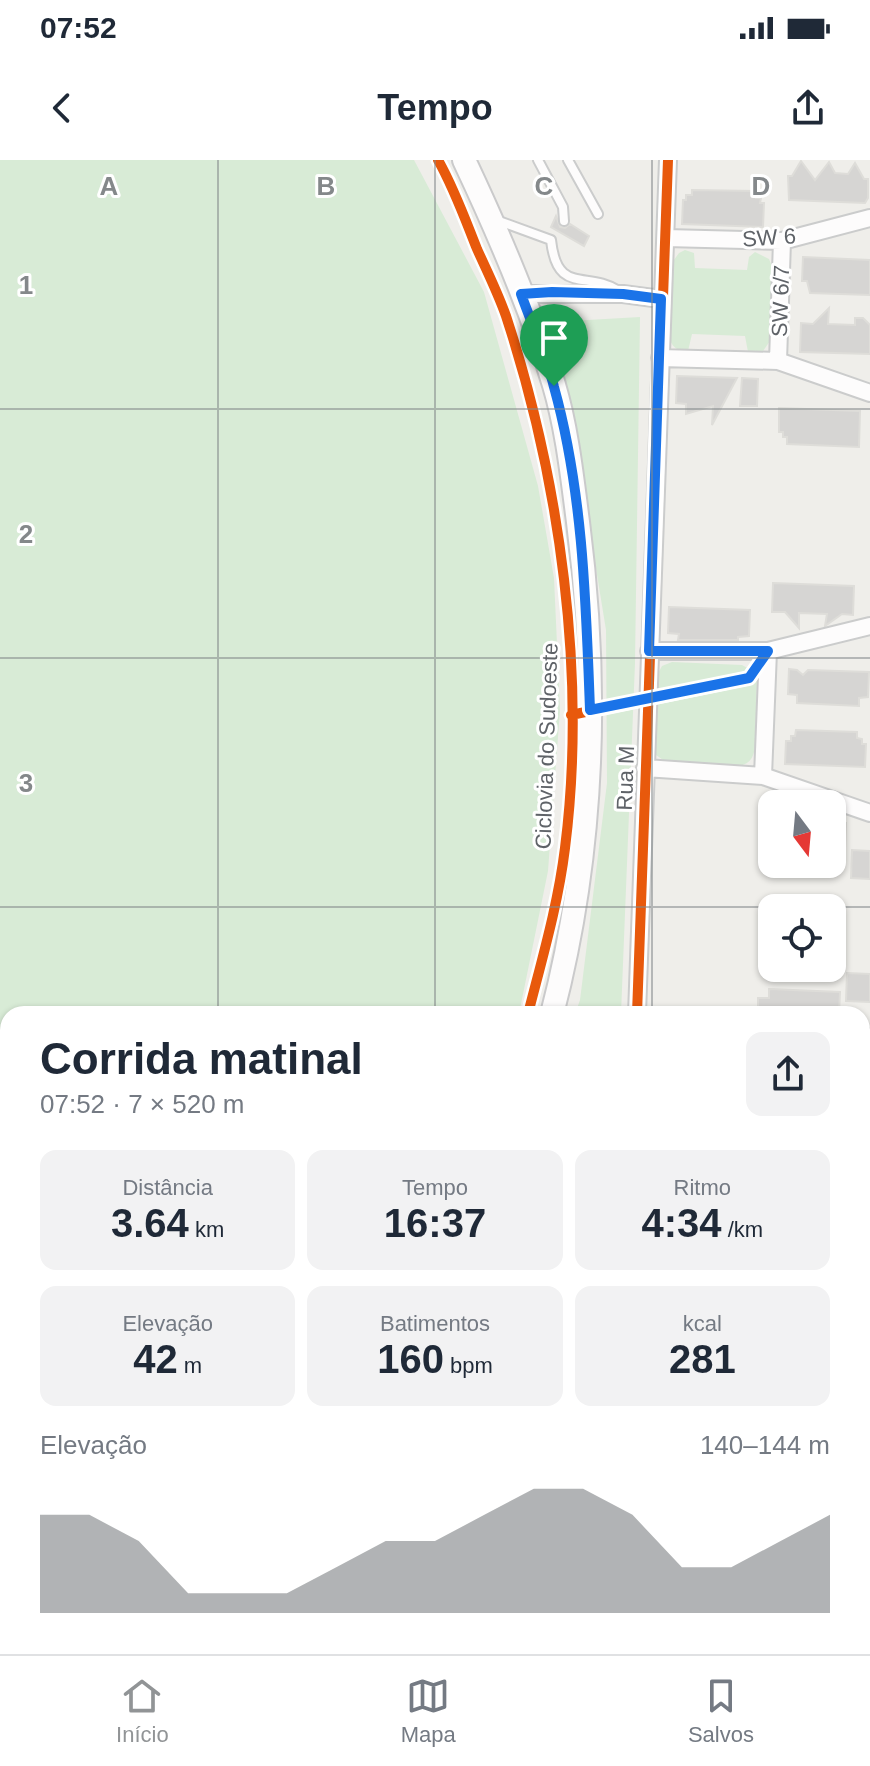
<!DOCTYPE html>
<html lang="pt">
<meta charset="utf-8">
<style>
:root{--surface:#fff;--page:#f2f2f3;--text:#1f2937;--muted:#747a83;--line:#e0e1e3;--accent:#919496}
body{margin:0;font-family:Arial,sans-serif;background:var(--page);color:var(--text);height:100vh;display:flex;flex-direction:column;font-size:30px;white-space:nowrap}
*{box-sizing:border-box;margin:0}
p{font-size:26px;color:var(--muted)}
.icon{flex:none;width:44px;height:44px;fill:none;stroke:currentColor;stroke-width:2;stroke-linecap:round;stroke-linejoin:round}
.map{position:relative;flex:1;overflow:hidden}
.panel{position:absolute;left:0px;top:846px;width:870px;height:648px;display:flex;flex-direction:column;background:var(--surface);border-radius:24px 24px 0 0;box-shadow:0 2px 6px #0004}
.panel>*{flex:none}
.needle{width:52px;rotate:164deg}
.buttons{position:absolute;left:758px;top:630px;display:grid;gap:16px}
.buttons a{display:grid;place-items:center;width:88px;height:88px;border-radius:16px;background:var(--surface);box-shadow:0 2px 6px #0004;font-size:40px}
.pin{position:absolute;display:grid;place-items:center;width:68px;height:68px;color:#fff;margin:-82px -34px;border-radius:50% 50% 50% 0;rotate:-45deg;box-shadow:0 0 8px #0007}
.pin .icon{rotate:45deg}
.round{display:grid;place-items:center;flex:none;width:84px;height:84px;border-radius:16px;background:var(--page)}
.head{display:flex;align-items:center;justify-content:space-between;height:136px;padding:0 40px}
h1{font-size:44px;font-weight:700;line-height:60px}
.metrics{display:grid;grid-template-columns:repeat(3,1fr);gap:12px;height:136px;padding:8px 40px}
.metrics div{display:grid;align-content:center;border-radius:16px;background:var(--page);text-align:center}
.metrics b{font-size:40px;font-weight:700}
.metrics small{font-size:22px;font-weight:400}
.metrics p{font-size:22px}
.chart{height:224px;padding:16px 40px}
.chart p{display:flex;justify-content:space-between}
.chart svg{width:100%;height:144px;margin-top:8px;fill:var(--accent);opacity:.7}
.status{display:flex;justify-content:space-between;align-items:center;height:56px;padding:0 40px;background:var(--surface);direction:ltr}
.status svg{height:22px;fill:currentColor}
header{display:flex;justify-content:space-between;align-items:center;height:104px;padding:0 40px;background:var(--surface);font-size:36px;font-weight:700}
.tab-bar{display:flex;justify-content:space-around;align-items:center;height:112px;border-top:2px solid var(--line);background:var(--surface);font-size:22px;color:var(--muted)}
.tab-bar a{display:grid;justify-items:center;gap:4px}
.tab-bar .active{color:var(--accent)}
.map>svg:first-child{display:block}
.green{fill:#d8ebd6}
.building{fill:#d6d5d3;stroke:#deddd9;stroke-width:2}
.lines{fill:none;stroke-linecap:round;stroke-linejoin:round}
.lane-casing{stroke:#cbcccc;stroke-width:12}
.street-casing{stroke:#cbcccc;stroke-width:20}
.secondary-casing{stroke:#cacacb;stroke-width:26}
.path{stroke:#cacfcc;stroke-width:3;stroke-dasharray:8 4;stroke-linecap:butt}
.lane{stroke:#fdfcfc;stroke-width:8}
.street{stroke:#fdfcfc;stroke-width:16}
.secondary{stroke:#fdfcfc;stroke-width:22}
.cycleway-casing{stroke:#fff;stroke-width:15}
.cycleway{stroke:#e8590c;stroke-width:10}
.route-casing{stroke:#fff;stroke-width:16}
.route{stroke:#1a73e8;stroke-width:10}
.grid{fill:none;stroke:#84888a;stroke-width:2;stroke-opacity:0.55}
.labels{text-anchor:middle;stroke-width:6;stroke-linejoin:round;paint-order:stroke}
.street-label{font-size:22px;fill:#5f6368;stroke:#fff}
.grid-label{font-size:26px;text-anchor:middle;font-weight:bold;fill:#84888a;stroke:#fff;stroke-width:6;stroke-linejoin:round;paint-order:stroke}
</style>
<div class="status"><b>07:52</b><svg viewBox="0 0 49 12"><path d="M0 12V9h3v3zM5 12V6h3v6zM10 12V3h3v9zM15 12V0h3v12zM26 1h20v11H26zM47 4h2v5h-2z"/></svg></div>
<header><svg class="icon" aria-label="back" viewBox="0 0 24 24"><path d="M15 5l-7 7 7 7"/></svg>Tempo<svg class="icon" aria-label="share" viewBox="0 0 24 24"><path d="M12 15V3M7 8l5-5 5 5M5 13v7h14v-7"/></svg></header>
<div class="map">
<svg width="870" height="1494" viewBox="0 0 870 1494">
<rect width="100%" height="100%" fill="#efeeea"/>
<path class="green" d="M 0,0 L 414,0 L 484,132 L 538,326 L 554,418 L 560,550 L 548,711 L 519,854 L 8,854 L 8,1318 L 0,1308 Z
M 685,90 L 694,93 L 695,108 L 747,110 L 749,97 L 755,92 L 769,99 L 773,109 L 770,181 L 763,191 L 748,192 L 745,176 L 692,174 L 688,191 C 678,192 671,187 669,176 L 671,104 L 679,93 Z
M 640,157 L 635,503 L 621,854 L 575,854 L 580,840 L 607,623 L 606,470 L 560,187 L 570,161 Z
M 672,502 L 742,505 L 753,511 L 757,520 L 755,587 C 753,598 751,603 739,606 L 669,604 L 656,595 L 656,517 L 662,506 Z"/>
<path class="building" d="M 801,1 L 815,20 L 829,2 L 835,13 L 848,14 L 855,3 L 864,19 L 868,19 L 868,38 L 865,43 L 789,40 L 788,16 L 792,16 Z
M 692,30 L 756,31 L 756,38 L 761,38 L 760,43 L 764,43 L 763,67 L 682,64 L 683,40 L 686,40 L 686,35 L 692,35 Z
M 556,56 L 560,67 L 565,68 L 570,64 L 589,76 L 584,86 L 551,67 Z
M 803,97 L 870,100 L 870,135 L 810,133 L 807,121 L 802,121 Z
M 829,148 L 828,164 L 855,165 L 855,158 L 863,158 L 870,165 L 870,194 L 800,192 L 801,163 L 813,164 Z
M 677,216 L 737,218 L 712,265 L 713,246 L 686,254 L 686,244 L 676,243 Z
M 742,218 L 758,219 L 757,246 L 740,246 Z
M 779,248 L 860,251 L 859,287 L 787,284 L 787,277 L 783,277 L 783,272 L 779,272 Z
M 773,423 L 854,426 L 853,455 L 842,454 L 825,466 L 827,454 L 799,453 L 799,468 L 785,452 L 772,452 Z
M 669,447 L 750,450 L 749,476 L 738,477 L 738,480 L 678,480 L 679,474 L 668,473 Z
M 789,509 L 797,510 L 803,515 L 808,510 L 869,512 L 868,537 L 859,538 L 859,546 L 797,543 L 797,535 L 788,534 Z
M 796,570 L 857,572 L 857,578 L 862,579 L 862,584 L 866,584 L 865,607 L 785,604 L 786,581 L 791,581 L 791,576 L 795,576 Z
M 832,662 L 846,663 L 845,689 L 832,698 Z
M 852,690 L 870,691 L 870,719 L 851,718 Z
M 847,813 L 870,814 L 870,842 L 846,841 Z
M 769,829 L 840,832 L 839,854 L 758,854 L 758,838 L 769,838 Z"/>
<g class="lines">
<defs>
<path id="lane" d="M 538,0 L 563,47 L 564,61
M 568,0 L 598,54
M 496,60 L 551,80 C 557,136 587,110 619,131
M 862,1166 L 870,1166
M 0,1365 L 8,1377
M 0,1395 L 8,1389
M 0,1425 L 8,1438
M 36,1486 L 45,1494
M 59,1494 L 69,1486"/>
<path id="street" d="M 666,78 L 782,81 L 870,58
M 521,134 L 623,134 L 661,139
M 660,198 L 778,201 L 870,233
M 778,201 L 782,81
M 649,491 L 768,491 L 870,466
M 645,608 L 763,616 L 870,653
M 763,616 L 768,491
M 637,854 L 668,0
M 862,879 L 870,877
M 862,1066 L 870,1069
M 862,1287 L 870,1285
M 862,1482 L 870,1485
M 385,1494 L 414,1486
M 723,1494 L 724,1486"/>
<path id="secondary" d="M 464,0 C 498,72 531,148 554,225 C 567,269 572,316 578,362 C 599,526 594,693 552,854
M 124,1494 L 138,1486"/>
</defs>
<use href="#lane" class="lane-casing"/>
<use href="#street" class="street-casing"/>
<use href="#secondary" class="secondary-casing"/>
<path class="path" d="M 173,1486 L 188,1494"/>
<use href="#lane" class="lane"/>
<use href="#street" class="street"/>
<use href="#secondary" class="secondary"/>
<defs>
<path id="cycleway" d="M 438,0 C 454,28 465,59 477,89 C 487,111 498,133 506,156 C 560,321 587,515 565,688 C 558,745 542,799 528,854
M 571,555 L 749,518 L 768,491
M 637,854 L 668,0"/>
</defs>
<use href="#cycleway" class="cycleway-casing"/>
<use href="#cycleway" class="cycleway"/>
</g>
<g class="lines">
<defs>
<path id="route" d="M 552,132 L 623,134 L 661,139 L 649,491 L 768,491 L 749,518 L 590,550 C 586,442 583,331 554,227 C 546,195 532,165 521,134 Z"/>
</defs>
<use href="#route" class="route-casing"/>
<use href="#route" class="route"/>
</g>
<path class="grid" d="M 218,0 L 218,854M 435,0 L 435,854M 652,0 L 652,854M 0,249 L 870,249M 0,498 L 870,498M 0,747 L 870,747M 0,996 L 8,996M 862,996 L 870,996M 0,1245 L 8,1245M 862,1245 L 870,1245M 218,1486 L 218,1494M 435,1486 L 435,1494M 652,1486 L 652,1494"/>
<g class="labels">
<g class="street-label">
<text transform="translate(769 77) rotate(-4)" y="8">SW 6</text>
<text transform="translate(780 141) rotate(-88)" y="8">SW 6/7</text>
<text transform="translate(546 586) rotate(-88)" y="8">Ciclovia do Sudoeste</text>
<text transform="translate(625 618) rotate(-88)" y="8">Rua M</text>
</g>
</g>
<g class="grid-label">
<text x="109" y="35">A</text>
<text x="326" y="35">B</text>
<text x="544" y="35">C</text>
<text x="761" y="35">D</text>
<text x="26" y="134">1</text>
<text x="26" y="383">2</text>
<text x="26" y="632">3</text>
</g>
</svg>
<div class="buttons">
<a><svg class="needle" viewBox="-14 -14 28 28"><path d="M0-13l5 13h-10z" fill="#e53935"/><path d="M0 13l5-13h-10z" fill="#747a83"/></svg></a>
<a><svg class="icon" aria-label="locate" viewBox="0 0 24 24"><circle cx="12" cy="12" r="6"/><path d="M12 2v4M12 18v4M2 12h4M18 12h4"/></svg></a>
</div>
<div class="pin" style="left:554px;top:226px;background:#1e9e55"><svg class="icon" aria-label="arrive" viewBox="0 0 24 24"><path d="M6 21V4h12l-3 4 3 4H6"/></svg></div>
<section class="panel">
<div class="head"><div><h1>Corrida matinal</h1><p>07:52 · 7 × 520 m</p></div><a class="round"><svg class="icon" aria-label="share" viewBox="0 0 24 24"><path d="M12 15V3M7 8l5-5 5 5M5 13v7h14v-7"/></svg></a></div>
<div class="metrics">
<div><p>Distância</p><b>3.64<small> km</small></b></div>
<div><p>Tempo</p><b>16:37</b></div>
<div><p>Ritmo</p><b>4:34<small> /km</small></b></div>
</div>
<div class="metrics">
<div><p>Elevação</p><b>42<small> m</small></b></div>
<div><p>Batimentos</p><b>160<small> bpm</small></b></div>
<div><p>kcal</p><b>281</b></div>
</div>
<div class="chart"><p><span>Elevação</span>140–144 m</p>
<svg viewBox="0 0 160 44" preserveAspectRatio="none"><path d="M0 44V14L10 14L20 22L30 38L40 38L50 38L60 30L70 22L80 22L90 14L100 6L110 6L120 14L130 30L140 30L150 22L160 14V44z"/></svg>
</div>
</section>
</div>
<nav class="tab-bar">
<a class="active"><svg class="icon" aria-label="home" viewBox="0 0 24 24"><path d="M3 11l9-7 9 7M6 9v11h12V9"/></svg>Início</a>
<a><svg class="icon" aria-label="map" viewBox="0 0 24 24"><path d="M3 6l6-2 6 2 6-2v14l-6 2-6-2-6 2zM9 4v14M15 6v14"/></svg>Mapa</a>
<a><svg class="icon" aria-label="saved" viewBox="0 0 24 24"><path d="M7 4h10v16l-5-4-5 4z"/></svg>Salvos</a>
</nav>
